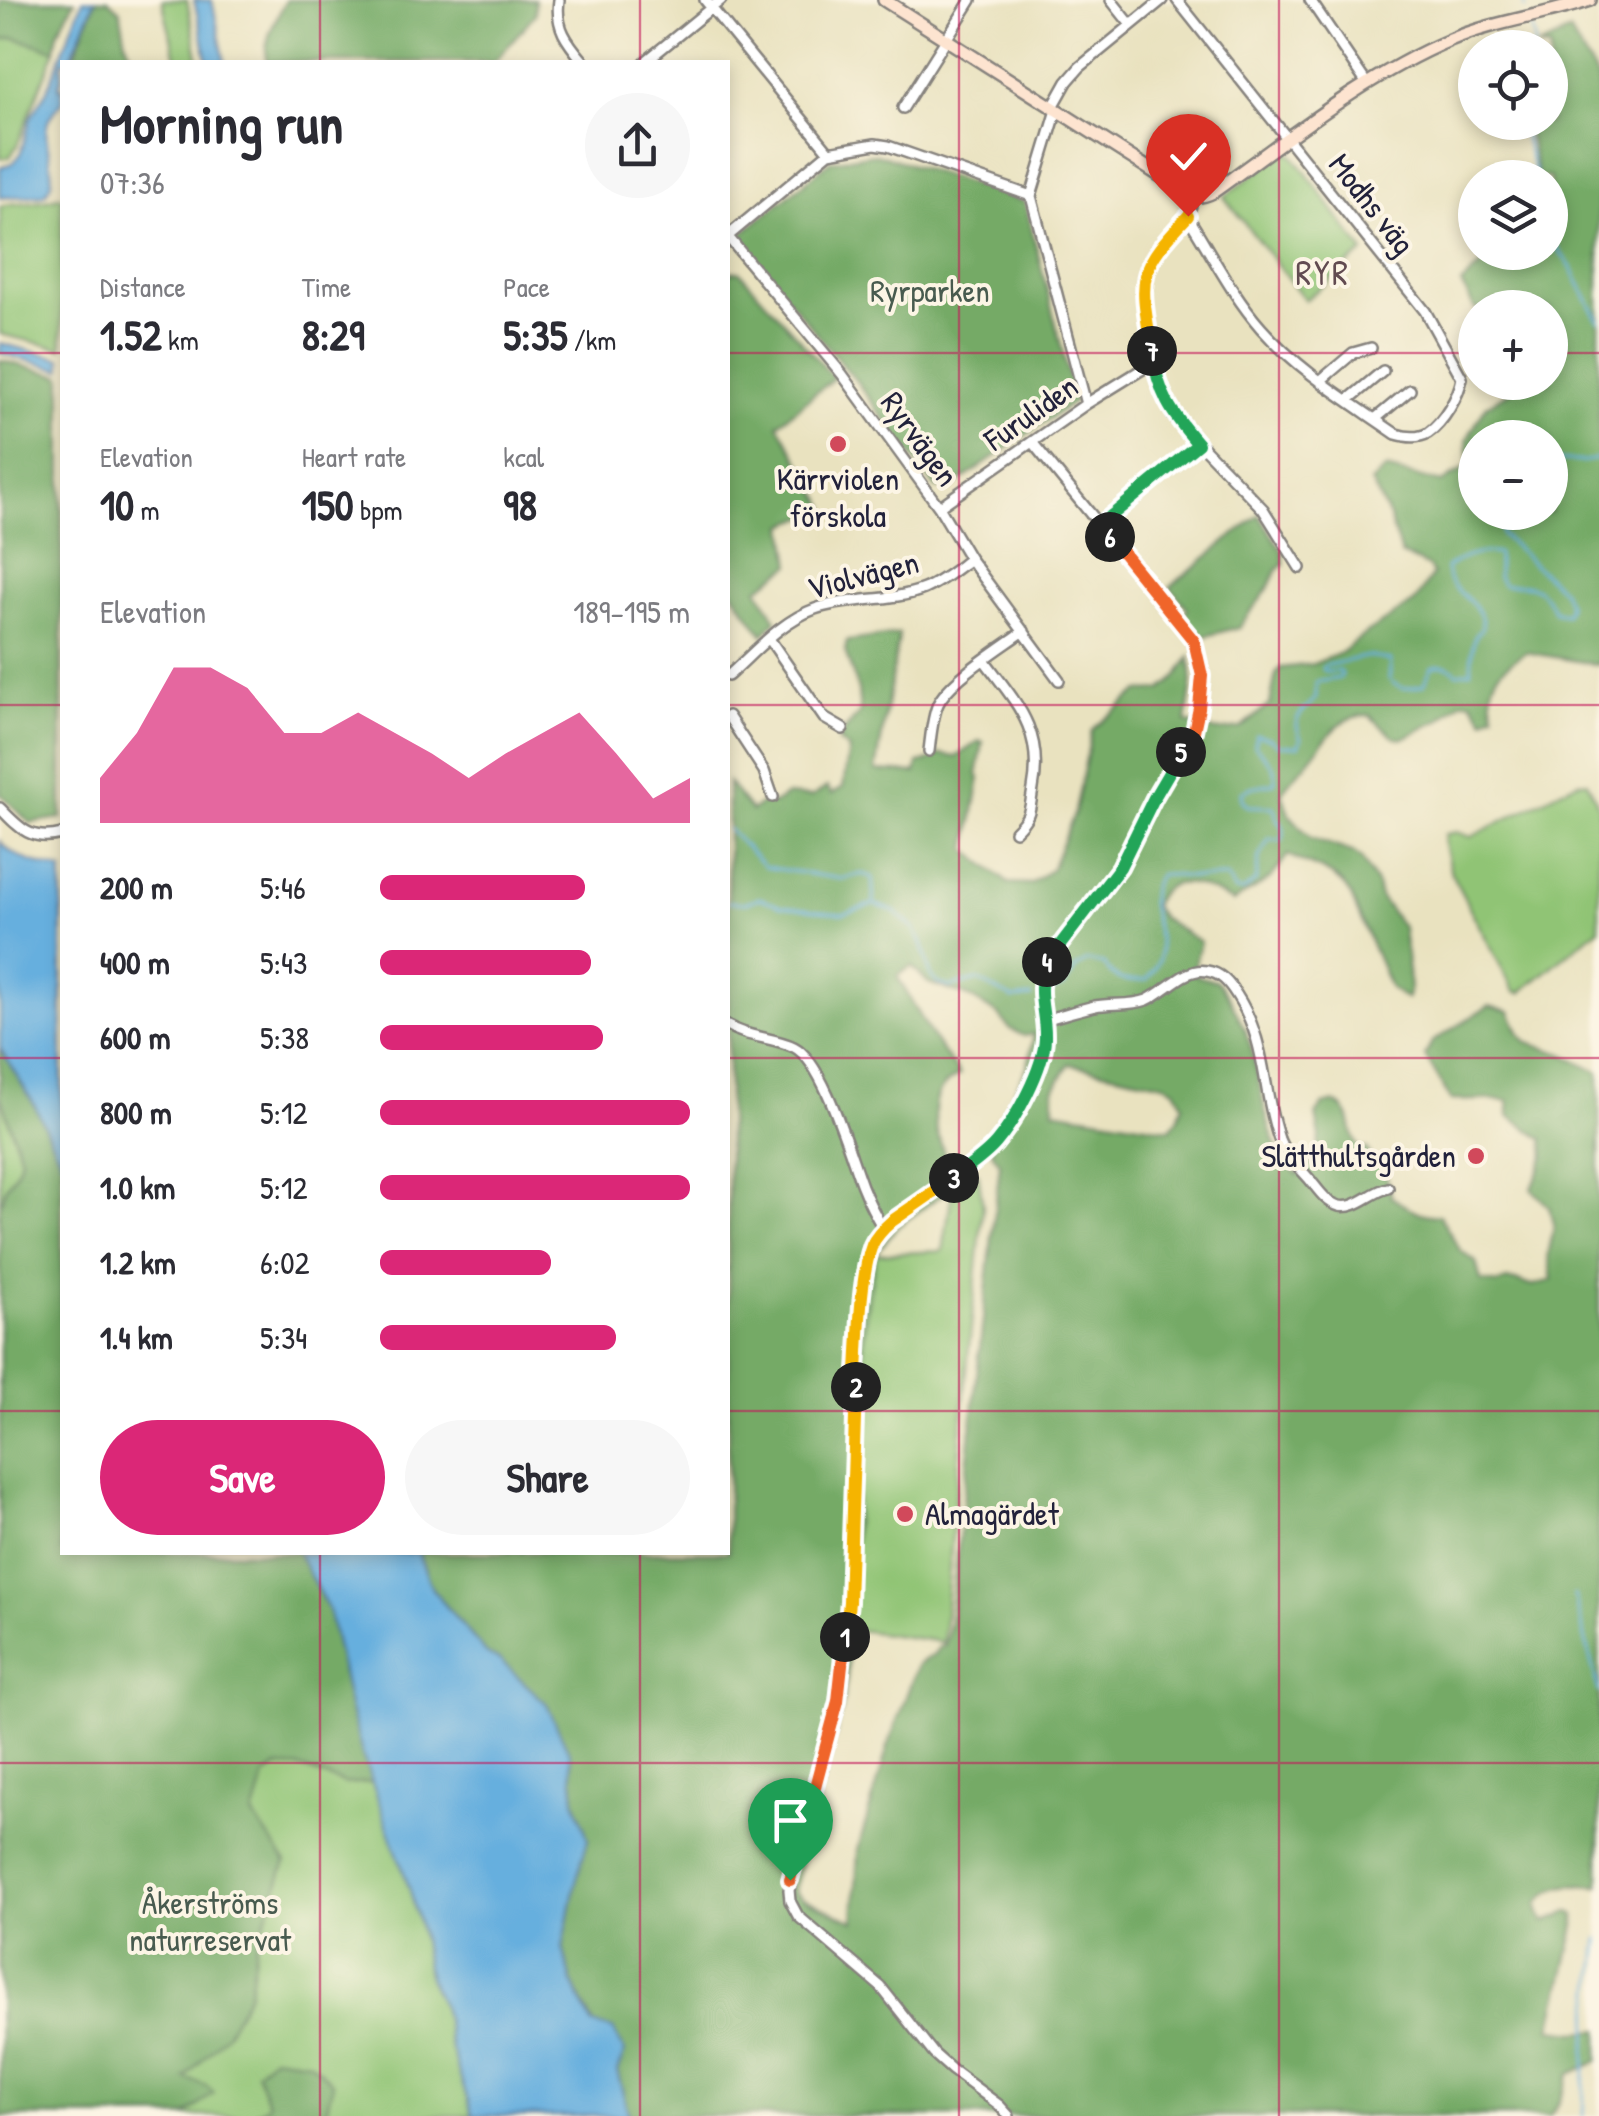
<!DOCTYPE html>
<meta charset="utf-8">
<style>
:root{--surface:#fff;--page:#f7f7f7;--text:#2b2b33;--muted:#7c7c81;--accent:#db2777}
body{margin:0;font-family:"Patrick Hand",sans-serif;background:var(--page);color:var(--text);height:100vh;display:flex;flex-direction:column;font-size:38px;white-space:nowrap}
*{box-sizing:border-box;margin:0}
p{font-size:32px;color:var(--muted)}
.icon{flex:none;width:55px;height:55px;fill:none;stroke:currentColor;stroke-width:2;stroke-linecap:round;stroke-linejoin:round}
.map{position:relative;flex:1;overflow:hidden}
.drawer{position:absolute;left:60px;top:60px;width:670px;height:1495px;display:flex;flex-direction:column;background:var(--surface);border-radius:0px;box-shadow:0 5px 15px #0003}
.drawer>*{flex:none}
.tools{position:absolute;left:1458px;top:30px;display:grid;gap:20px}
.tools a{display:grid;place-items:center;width:110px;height:110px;border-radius:50%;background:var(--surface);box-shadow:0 5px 15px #0003;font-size:50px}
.pin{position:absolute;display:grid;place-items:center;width:85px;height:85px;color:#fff;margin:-102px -42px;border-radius:50% 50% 50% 0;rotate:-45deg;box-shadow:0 0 10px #0007}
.pin .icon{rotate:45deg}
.km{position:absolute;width:50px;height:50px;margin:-25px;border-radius:50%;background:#222;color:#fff;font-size:28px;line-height:50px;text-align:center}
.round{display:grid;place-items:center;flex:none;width:105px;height:105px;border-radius:52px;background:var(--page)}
.overview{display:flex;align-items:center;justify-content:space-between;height:170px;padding:0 40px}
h1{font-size:55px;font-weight:700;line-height:75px}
.stats{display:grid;grid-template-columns:repeat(3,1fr);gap:15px;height:170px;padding:10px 40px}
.stats div{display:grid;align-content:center}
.stats b{font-size:42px;font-weight:700}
.stats small{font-size:28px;font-weight:400}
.stats p{font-size:28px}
.chart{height:280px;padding:20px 40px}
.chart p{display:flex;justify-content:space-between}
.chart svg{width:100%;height:180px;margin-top:10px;fill:var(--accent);opacity:.7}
.action{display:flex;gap:20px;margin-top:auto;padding:20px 40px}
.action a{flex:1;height:115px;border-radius:60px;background:var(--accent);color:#fff;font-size:40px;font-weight:700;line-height:115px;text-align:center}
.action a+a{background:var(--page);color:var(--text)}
ul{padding:0 40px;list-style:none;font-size:32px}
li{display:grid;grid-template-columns:160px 120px 1fr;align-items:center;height:75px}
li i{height:25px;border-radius:12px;background:var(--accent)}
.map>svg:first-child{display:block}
.green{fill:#90c475;stroke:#597358;stroke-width:2.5}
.forest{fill:#74aa66;stroke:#4b6650;stroke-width:2.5;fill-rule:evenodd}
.water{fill:#66afde;stroke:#44688c;stroke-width:2.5}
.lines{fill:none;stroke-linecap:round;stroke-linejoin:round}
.stream{stroke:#66afde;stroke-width:2.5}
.street-casing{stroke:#86827d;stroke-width:14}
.secondary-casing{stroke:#86827d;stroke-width:16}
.street{stroke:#fff;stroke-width:9}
.secondary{stroke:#fde4d0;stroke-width:11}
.split-1-casing{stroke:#fff;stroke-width:20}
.split-2-casing{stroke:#fff;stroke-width:20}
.split-3-casing{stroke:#fff;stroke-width:20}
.split-4-casing{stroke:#fff;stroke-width:20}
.split-5-casing{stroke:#fff;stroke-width:20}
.split-6-casing{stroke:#fff;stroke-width:20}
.split-7-casing{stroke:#fff;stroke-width:20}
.split-8-casing{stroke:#fff;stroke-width:20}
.split-1{stroke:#f0652b;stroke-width:12}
.split-2{stroke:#f5b400;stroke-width:12}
.split-3{stroke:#f5b400;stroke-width:12}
.split-4{stroke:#22a559;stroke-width:12}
.split-5{stroke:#22a559;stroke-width:12}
.split-6{stroke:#f0652b;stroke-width:12}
.split-7{stroke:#22a559;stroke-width:12}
.split-8{stroke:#f5b400;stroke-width:12}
.grid{fill:none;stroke:#c2185b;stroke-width:2.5;stroke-opacity:0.55}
.poi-dot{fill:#d1495b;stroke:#fcf5e5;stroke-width:4}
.labels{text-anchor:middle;stroke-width:8;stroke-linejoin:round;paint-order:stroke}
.street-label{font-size:32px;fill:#22223b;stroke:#fcf5e5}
.park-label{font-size:32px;fill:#485b4f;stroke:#fcf5e5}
.poi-label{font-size:32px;fill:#22223b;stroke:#fcf5e5}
.neighbourhood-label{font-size:35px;letter-spacing:2.5px;fill:#624b51;stroke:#fcf5e5}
</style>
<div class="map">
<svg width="1599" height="2116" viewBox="0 0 1599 2116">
<rect width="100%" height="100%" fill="#fcf5e5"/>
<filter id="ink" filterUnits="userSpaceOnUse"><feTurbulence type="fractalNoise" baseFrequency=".01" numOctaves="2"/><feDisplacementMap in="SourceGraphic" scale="20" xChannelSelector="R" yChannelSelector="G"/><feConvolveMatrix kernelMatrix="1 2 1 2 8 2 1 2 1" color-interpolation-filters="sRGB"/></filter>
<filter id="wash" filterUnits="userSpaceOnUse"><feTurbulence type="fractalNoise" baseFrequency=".0048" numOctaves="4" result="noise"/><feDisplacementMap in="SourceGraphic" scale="40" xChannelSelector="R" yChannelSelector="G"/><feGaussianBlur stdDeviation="2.25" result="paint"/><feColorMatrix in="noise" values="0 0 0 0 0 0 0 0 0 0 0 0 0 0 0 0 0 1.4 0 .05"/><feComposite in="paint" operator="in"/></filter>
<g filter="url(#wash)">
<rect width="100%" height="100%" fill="#e9e2bf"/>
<path class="green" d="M 162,0 L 187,0 L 199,62 L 177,62 Z
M 0,36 L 15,38 L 55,50 L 17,146 L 10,157 L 0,159 Z
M 1282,153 L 1292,154 L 1364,252 L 1305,300 L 1224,197 Z
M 60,196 L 62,197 L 62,349 L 0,334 L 0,206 C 20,201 41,204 60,196 Z
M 1587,781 L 1599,807 L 1599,928 L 1520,993 L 1514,991 L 1451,873 L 1444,844 L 1445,834 L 1457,832 L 1471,837 L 1578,782 Z
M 0,1095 L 21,1158 L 18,1168 L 5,1189 L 0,1208 Z
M 978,1173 L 983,1206 L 964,1399 L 943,1642 L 850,1629 L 865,1318 L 876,1254 L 943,1251 L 953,1185 Z
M 334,1618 L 369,1782 L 372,1782 L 410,1890 L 421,1932 L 426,1967 L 432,1986 L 442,2004 L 450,2046 L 473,2116 L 0,2116 L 0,1821 Z"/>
<path class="forest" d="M 0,0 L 75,0 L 58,32 L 55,50 L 15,38 L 0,40 Z
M 96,0 L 108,0 L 120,10 L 126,42 L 135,62 L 72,62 Z
M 286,0 L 535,0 L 535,14 L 494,62 L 268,62 C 261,41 277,19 286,0 Z
M 1570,32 L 1599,81 L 1599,665 L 1526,652 C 1500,668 1485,680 1494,713 L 1484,719 L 1472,701 L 1462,701 L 1441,719 L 1402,739 L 1394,737 L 1369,715 C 1335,716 1327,740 1308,762 C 1299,773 1288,780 1282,793 L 1289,814 L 1311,838 L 1353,852 L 1361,858 L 1377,885 L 1380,897 L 1403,928 L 1410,988 L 1406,999 L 1390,988 L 1350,894 C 1335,870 1312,868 1288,855 L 1271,878 L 1233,902 C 1207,887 1166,867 1153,907 L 1161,917 L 1200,942 L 1195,964 L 1197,976 L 1217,981 C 1232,1000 1242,1021 1250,1044 C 1264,1087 1262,1143 1298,1175 L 1304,1165 L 1315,1164 L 1320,1137 L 1316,1115 L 1323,1105 L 1334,1102 C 1358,1115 1346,1131 1359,1148 L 1367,1149 L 1370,1156 L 1385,1171 L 1391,1197 C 1405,1206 1421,1217 1439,1215 L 1460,1250 L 1476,1262 L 1481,1281 L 1498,1284 L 1506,1280 L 1518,1281 L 1531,1286 L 1552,1280 L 1548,1255 L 1554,1228 L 1549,1207 L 1532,1189 L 1545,1155 L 1543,1139 L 1509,1116 L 1509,1101 C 1489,1098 1471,1101 1451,1100 L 1425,1056 L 1432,1042 L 1489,1006 L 1510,1011 L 1520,1034 L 1528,1043 L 1563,1054 L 1599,1072 L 1599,1886 C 1575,1885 1552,1882 1538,1904 L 1540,1914 L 1545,1922 L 1569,1911 L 1575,1915 L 1575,1927 L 1551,2029 L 1576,2032 L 1599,2030 L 1599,2061 L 1570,2074 L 1559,2103 L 1550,2116 L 629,2116 L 617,2071 L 572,1982 L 563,1948 L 574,1889 L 588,1839 L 575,1799 L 570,1754 L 501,1661 L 487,1654 L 432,1589 L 418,1553 L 728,1552 L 728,782 L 751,811 L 764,802 L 774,804 L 787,795 L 812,797 L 827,787 L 832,794 L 843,787 L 849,749 L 839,742 L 843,732 L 860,713 L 858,690 L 845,651 L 847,641 L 899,634 L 876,771 L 916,773 L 918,763 L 928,761 L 940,754 L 956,757 L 979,741 L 983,743 L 977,775 L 980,778 L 967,850 L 1008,883 L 1031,884 L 1051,869 L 1075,812 L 1092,730 L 1139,691 L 1161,690 L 1176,678 L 1190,657 L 1192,682 L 1186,722 L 1217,731 L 1241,728 L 1270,704 L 1276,673 L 1280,668 L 1313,664 L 1341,653 L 1366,633 L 1415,602 L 1433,574 L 1429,567 L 1401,554 L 1389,517 L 1371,482 L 1386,469 L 1442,483 L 1469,465 L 1467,439 L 1486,406 L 1511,390 L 1515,383 L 1550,382 L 1550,308 L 1475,309 L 1461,284 L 1495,253 L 1550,252 L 1550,178 L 1538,177 L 1526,123 L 1550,122 L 1550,48 L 1537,47 ZM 1475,438 L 1550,438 L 1550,512 L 1475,512 ZM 912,966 L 928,983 L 967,996 L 999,1015 L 1010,1029 L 1024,1036 L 1034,1034 L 1028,1065 L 990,1138 L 993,1154 L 1000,1163 L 950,1622 L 945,1645 L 940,1646 L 934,1654 L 918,1664 L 890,1740 L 858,1849 L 854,1921 L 801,1898 L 794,1891 L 842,1709 L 847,1679 L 865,1318 L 876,1254 L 896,1228 L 959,1182 C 944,1158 921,1108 946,1084 C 950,1080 955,1078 960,1075 L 934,1040 L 897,976 ZM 1069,1064 L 1165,1084 L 1175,1089 L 1183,1104 L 1178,1119 L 1170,1129 L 1054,1110 L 1054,1090 Z
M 873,154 L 885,156 L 1025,202 L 1075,401 L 949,489 L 936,488 L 856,381 L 740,241 L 741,234 L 831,161 Z
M 739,271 L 834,378 L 778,424 L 827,508 L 785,525 L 791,565 L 758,588 L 776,620 L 763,635 L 728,585 L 728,276 L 731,272 Z
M 0,360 L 62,376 L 62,818 L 30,823 L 0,794 Z
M 1259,515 L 1283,552 L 1284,564 C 1274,571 1275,575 1270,585 C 1262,600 1248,612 1240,627 L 1198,638 L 1182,616 L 1188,609 L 1170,587 Z
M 0,1048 L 34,1104 L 62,1163 L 62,1552 L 298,1553 L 329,1611 L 349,1706 L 372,1782 L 345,1784 L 301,1768 L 277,1767 L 265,1776 L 253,1815 L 286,1862 L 256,1946 L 249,1993 L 225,2035 L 185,2078 L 207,2086 L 214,2093 L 185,2116 L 0,2116 L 0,1208 L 5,1189 L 18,1168 L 21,1158 L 0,1095 Z
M 272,2056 L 310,2061 L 333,2083 L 327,2108 L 328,2116 L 251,2116 L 269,2104 L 256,2072 Z"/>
<path class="water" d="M 83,0 L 95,0 L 69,62 L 62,62 L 62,77 L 59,86 L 60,88 L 62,87 L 62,101 C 57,108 51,113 48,122 C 41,145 63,177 44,195 L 0,198 L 0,167 L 13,163 L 20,155 L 31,117 L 46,93 Z
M 194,0 L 212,0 L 225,62 L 208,62 Z
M 0,343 L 62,359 L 62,370 L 0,353 Z
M 0,841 C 15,860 40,864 62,870 L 62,1163 L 34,1104 L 0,1048 Z
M 298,1553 L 418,1553 L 432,1589 L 461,1624 L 487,1654 L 501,1661 L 546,1703 L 570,1754 L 575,1799 L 588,1839 L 574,1889 L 563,1948 L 572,1982 L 592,2024 L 613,2029 L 625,2052 L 617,2071 L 629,2116 L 473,2116 L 450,2046 L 442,2004 L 432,1986 L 426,1967 L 421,1932 L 410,1890 L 363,1757 L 349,1706 L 329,1611 Z"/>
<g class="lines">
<path class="stream" d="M 1523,0 L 1525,8
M 1531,25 L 1535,41 L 1533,48
M 1523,122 L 1524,135 L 1536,178
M 1550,237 L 1570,266 L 1599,321
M 1550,461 C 1568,460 1582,464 1599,458
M 728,829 L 765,867 L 842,879 L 862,874 L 872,877 L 874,902
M 728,902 L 744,903 L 759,898 L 782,906 L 843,914 L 874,904 L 895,912 L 914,929 L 922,943 L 931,976 L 939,984 L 950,987 L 977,980 L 1013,999 L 1032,997
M 1046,994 L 1065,985 L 1076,968 L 1087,961 L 1104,964 C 1115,982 1126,982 1147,980 C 1151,974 1157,967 1159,959 C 1164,930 1138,900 1160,874 L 1200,878 L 1226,877 L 1236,891 L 1244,891 L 1256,880 L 1259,857 L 1269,839 L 1282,841 L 1284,829 L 1277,819 L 1274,807 L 1248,806 L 1242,800 L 1241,792 L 1252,787 L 1274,783 C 1280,768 1265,757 1255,746 L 1256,735 L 1271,739 L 1278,745 L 1298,746 L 1301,739 C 1291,715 1301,715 1316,698 L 1316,682 L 1340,678 L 1342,674 L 1339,671 L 1325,672 L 1322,669 L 1324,666 L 1369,656 L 1391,661 L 1389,679 C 1400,691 1409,689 1423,685 L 1432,667 C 1442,664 1450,665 1457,673 L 1471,671 C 1472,661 1471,646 1475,637 C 1479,629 1483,632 1482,622 C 1479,598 1447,593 1446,568 C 1462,557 1479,550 1498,554 L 1498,577 L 1504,585 C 1535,584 1539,585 1555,612 L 1566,614 L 1569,605 L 1563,591 L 1502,535 L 1501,524 L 1507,521 L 1513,512
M 1574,1595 L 1599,1692
M 1583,2116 L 1586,2049 L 1599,1938"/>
</g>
</g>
<g filter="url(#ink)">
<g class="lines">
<defs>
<path id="street" d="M 559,0 C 555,27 567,42 584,62
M 705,0 L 829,152
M 1111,0 L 1131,25
M 1177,0 L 1425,311 L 1462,378 C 1459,396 1443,423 1428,433 C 1418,439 1406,437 1396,434 C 1349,401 1299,371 1261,328 C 1232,295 1211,253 1188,217
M 1310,0 L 1367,84
M 645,62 L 721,0
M 1053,107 L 1067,82 L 1080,67 L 1162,0
M 903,108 L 971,0
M 1057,110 L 1031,196 L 1086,404
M 1193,198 L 1188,217 L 1154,254 L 1144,279 L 1144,307 L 1158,378 L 1173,416 L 1263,509 L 1300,568
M 728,236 L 829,152 L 875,144 L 888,146 L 1031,196
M 728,237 L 842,374 L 939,507 L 970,559 L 1059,680
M 1320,381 L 1353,353 L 1371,348
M 1348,400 L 1383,371
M 1375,419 L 1410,390
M 939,507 L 1086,404 L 1154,362
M 1100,525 L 1198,444
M 770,640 L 824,718 L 843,729
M 985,661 C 1017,704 1044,731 1033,789 C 1029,810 1032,815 1015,831
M 728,676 C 754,653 781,621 815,609 C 850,597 892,602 924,589 C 941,582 955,570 970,559
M 728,716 L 764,771 L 773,797
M 929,751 C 931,736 932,718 938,704 C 949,680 1001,648 1024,631
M 0,808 C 20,829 32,842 62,834
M 1043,1020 C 1060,1016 1077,1010 1095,1006 C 1112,1003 1130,1006 1147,1000 C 1167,991 1185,967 1207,971 C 1221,973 1229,983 1236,994 C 1268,1043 1261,1087 1279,1139 C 1285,1155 1300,1168 1311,1181 C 1319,1191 1326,1202 1339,1206 C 1356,1210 1371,1192 1388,1188
M 728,1026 C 748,1038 773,1037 794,1047 C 824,1062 850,1155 862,1186 C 868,1201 875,1215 883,1228
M 1009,2116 L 999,2105 L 952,2070 L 934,2054 L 881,1987 L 798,1916 L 790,1901 L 789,1890 L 838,1701 L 849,1601 L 855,1413 L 865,1277 L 873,1243 L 883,1228 L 892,1221 C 925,1198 972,1172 997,1141 C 1005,1131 1012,1119 1018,1108 C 1029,1090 1039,1071 1044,1051 C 1051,1017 1031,996 1048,959 C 1071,928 1098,899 1120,868 C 1134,846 1143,821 1154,799 C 1185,739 1216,713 1194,641 L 1032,442"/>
<path id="secondary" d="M 884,0 L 1162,177 C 1180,190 1190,204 1213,192 C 1289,138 1363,77 1450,40 C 1495,21 1544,16 1590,0"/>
</defs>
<use href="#street" class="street-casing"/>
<use href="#secondary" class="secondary-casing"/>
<use href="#street" class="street"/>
<use href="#secondary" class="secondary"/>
</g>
</g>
<g class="lines" filter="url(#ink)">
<defs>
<path id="split-1" d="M 790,1880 L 838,1701 L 845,1637"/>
<path id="split-2" d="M 845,1637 L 849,1602 L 856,1387"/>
<path id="split-3" d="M 856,1387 C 859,1348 859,1280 872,1245 C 876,1236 884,1228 892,1221 L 954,1178"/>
<path id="split-4" d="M 954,1178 C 968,1167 984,1157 996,1143 C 1015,1121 1044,1068 1045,1038 C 1046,1010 1034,991 1047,962"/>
<path id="split-5" d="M 1047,962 L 1120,867 L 1154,798 L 1181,752"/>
<path id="split-6" d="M 1110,537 L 1194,641 L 1202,676 L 1199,708 L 1194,731 L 1181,752"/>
<path id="split-7" d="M 1110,537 L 1100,525 L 1198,444 C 1171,413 1158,393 1152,351"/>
<path id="split-8" d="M 1152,351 C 1140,277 1135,272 1188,216"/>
</defs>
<use href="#split-1" class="split-1-casing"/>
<use href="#split-2" class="split-2-casing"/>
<use href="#split-3" class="split-3-casing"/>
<use href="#split-4" class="split-4-casing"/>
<use href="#split-5" class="split-5-casing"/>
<use href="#split-6" class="split-6-casing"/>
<use href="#split-7" class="split-7-casing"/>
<use href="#split-8" class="split-8-casing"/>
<use href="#split-1" class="split-1"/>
<use href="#split-2" class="split-2"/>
<use href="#split-3" class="split-3"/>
<use href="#split-4" class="split-4"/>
<use href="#split-5" class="split-5"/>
<use href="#split-6" class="split-6"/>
<use href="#split-7" class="split-7"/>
<use href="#split-8" class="split-8"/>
</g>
<path class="grid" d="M 320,0 L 320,62M 640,0 L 640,62M 959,0 L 959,2116M 1279,0 L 1279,2116M 0,353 L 62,353M 728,353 L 1475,353M 1550,353 L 1599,353M 0,705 L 62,705M 728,705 L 1599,705M 0,1058 L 62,1058M 728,1058 L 1599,1058M 0,1411 L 62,1411M 728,1411 L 1599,1411M 320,1552 L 320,2116M 640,1552 L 640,2116M 0,1763 L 1599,1763"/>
<g class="poi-dot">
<circle cx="838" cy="444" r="10"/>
<circle cx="1476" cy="1156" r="10"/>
<circle cx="905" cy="1514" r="10"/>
</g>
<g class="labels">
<g class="street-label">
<text transform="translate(1372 204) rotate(52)" y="11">Modhs väg</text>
<text transform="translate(1031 413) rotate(-35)" y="11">Furuliden</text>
<text transform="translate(920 439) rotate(54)" y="11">Ryrvägen</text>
<text transform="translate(863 575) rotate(-14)" y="11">Violvägen</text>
</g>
<g class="park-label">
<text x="930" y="302">Ryrparken</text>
<text x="210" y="1914">Åkerströms<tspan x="210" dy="37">naturreservat</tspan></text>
</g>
<g class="poi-label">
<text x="838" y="490">Kärrviolen<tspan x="838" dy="37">förskola</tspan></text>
<text x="1456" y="1167" text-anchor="end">Slätthultsgården</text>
<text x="925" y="1525" text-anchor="start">Almagärdet</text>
</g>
<g class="neighbourhood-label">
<text x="1323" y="285">RYR</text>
</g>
</g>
</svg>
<div class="tools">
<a><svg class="icon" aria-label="locate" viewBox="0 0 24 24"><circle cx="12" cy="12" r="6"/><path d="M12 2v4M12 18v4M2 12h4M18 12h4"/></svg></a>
<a><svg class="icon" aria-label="layers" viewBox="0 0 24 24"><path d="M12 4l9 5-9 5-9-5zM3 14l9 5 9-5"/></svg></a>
<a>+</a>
<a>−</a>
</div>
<div class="pin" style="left:790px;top:1880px;background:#1e9e55"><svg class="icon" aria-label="arrive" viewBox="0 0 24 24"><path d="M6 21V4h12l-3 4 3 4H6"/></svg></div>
<div class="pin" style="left:1188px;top:216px;background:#d93025"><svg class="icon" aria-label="check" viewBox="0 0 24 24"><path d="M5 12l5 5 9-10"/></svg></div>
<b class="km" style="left:845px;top:1637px">1</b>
<b class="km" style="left:856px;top:1387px">2</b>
<b class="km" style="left:954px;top:1178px">3</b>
<b class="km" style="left:1047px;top:962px">4</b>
<b class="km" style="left:1181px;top:752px">5</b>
<b class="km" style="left:1110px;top:537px">6</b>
<b class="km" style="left:1152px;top:351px">7</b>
<section class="drawer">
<div class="overview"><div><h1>Morning run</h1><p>07:36</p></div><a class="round"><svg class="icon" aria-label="share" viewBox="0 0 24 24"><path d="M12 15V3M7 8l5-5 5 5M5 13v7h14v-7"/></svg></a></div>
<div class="stats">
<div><p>Distance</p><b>1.52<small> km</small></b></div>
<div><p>Time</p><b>8:29</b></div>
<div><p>Pace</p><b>5:35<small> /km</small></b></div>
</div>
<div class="stats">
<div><p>Elevation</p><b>10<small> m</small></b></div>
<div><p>Heart rate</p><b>150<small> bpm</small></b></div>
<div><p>kcal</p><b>98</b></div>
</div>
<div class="chart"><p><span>Elevation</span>189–195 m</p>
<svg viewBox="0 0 160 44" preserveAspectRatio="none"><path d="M0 44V33L10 22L20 6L30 6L40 11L50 22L60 22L70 17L80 22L90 27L100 33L110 27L120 22L130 17L140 27L150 38L160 33V44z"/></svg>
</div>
<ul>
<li><b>200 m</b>5:46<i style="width:66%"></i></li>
<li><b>400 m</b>5:43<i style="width:68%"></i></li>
<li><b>600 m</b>5:38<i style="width:72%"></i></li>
<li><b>800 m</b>5:12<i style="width:100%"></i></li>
<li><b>1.0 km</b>5:12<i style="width:100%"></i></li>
<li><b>1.2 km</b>6:02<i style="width:55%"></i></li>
<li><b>1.4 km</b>5:34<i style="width:76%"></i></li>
</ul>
<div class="action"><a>Save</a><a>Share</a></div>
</section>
</div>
